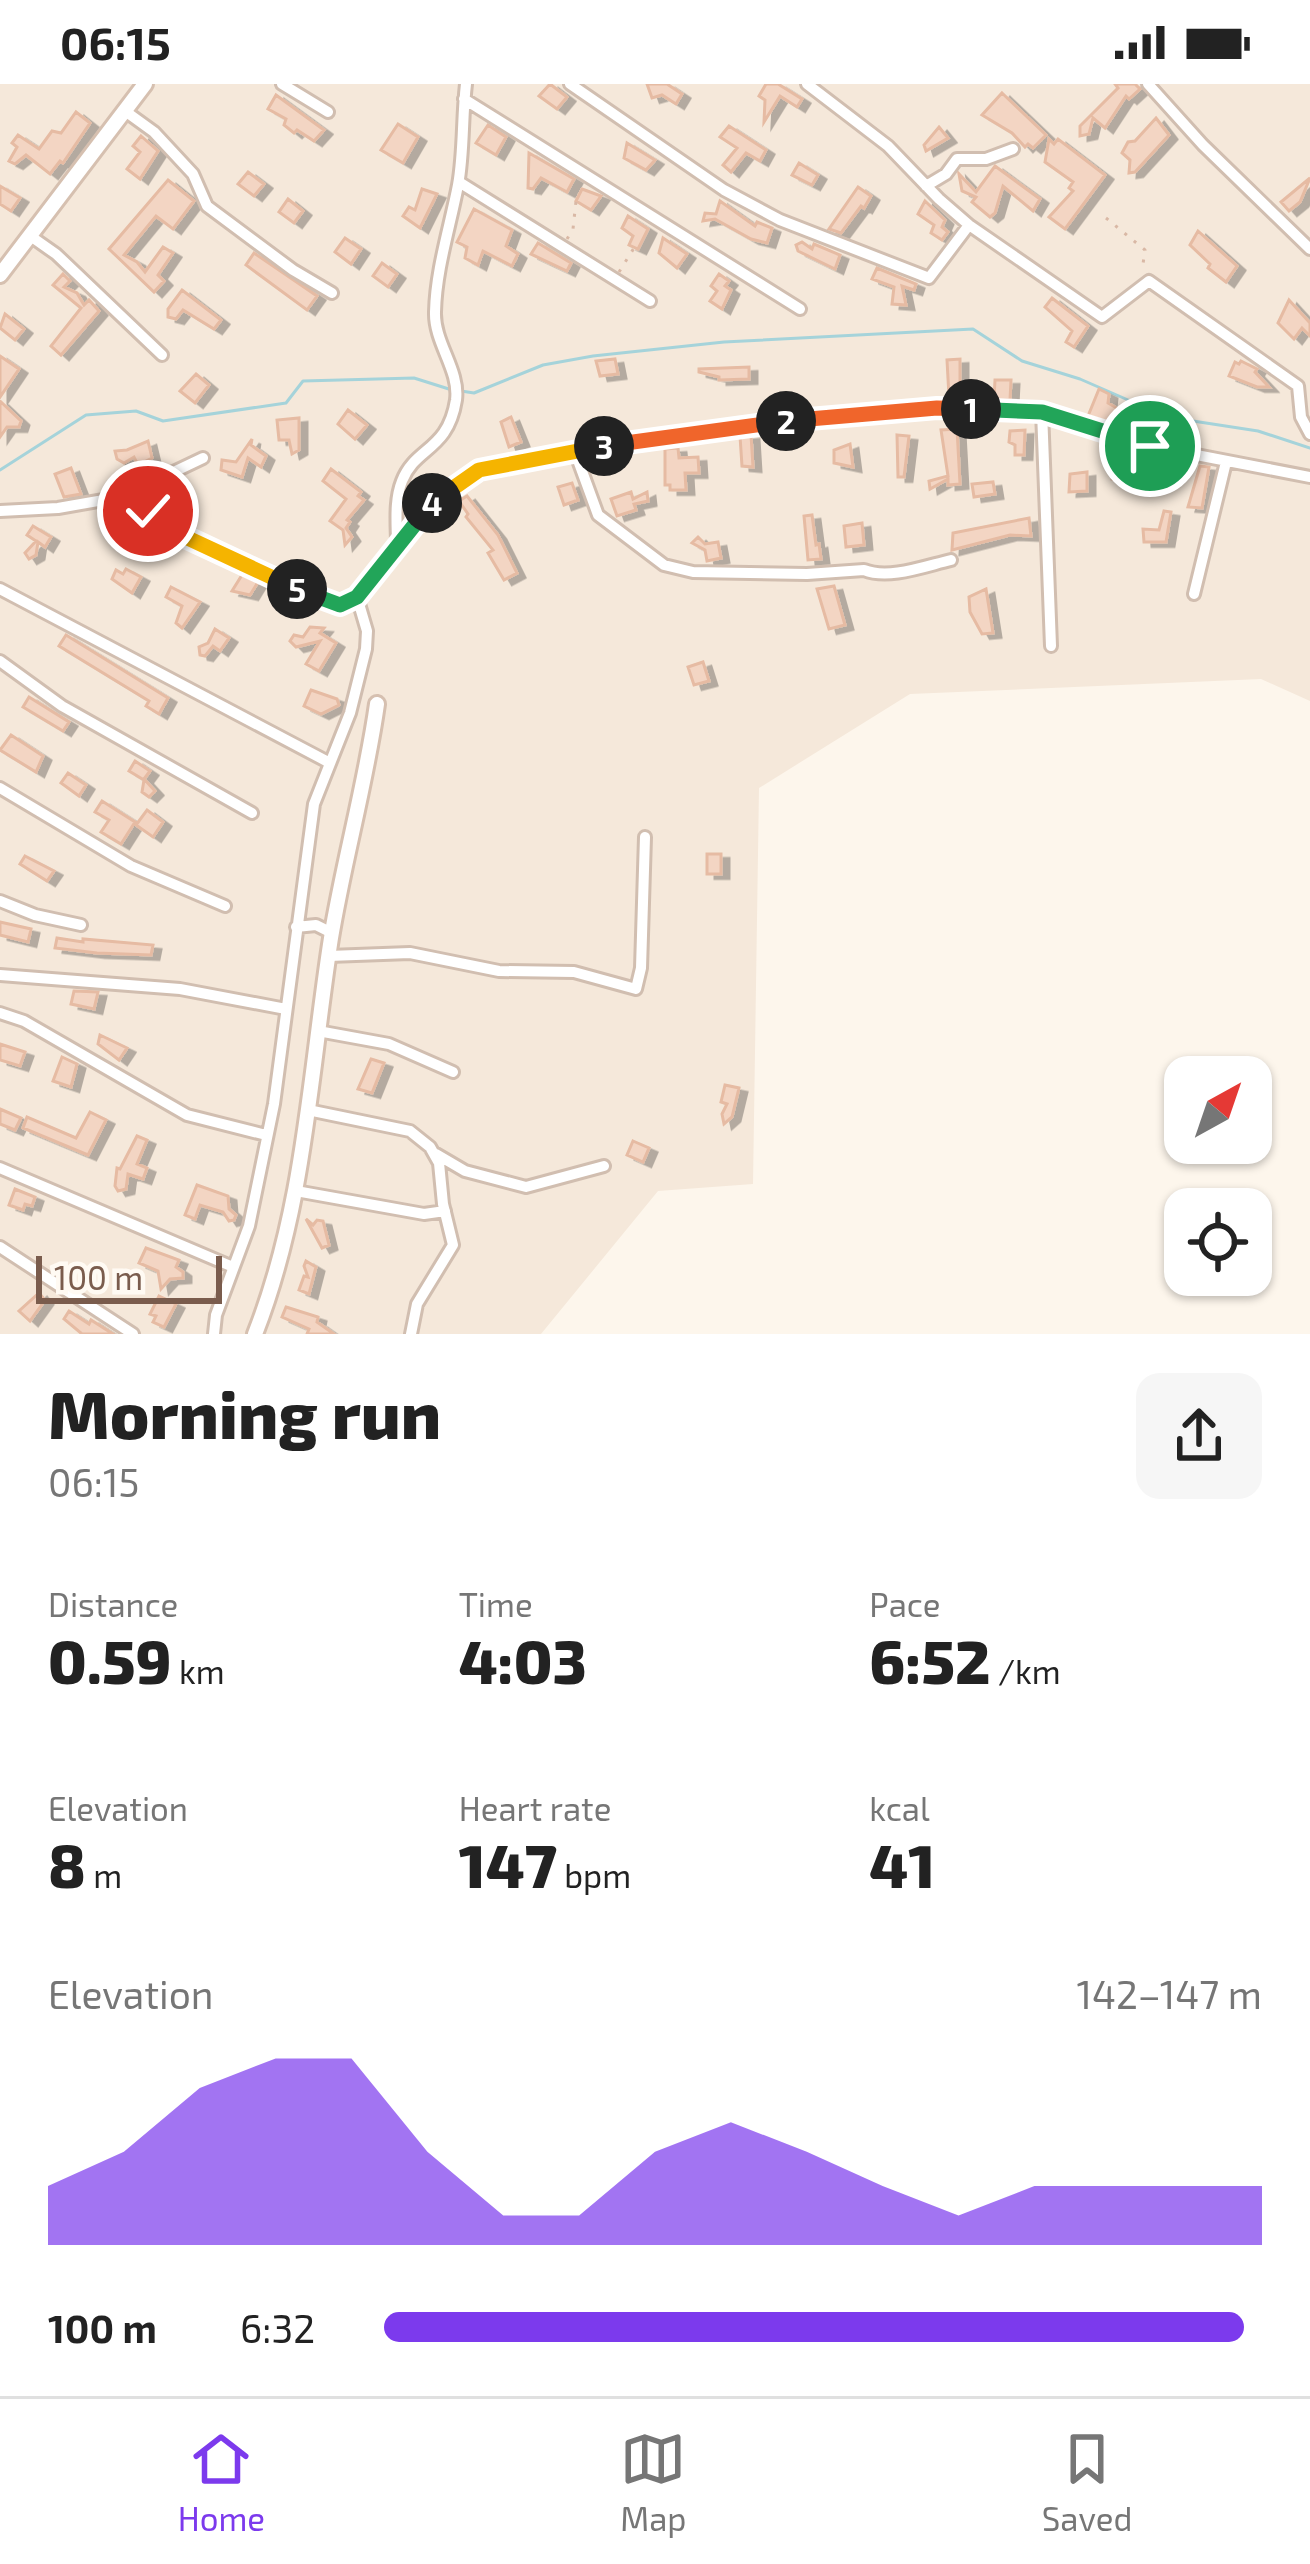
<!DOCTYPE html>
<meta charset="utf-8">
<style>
:root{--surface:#fff;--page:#f6f6f6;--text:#222;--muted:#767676;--line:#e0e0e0;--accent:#7c3aed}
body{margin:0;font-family:"Exo 2",sans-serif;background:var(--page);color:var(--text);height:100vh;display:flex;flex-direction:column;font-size:45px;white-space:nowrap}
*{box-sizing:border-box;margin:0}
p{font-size:39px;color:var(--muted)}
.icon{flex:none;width:66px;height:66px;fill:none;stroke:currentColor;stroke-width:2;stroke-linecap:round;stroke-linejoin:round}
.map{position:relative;height:1250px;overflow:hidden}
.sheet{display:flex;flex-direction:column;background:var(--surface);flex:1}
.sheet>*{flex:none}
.needle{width:78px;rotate:40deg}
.controls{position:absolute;left:1164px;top:972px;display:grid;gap:24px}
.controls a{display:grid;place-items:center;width:108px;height:108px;border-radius:24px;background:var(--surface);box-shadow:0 3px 9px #0004;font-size:60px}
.scale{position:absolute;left:36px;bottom:30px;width:186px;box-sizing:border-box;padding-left:12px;border:6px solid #7a5c4d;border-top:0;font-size:33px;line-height:42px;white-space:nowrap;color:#7a5c4d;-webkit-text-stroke:9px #fffaf3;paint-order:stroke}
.pin{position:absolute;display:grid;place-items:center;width:102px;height:102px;color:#fff;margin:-51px;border:6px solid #fff;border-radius:50%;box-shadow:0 3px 12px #0007}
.km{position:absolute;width:60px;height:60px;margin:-30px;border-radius:50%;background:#222;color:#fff;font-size:33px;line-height:60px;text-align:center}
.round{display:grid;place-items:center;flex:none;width:126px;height:126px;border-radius:24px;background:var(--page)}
.overview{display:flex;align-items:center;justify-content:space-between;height:204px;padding:0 48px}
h1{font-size:66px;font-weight:800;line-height:90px}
.metrics{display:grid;grid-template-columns:repeat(3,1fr);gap:18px;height:204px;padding:12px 48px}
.metrics div{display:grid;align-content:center}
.metrics b{font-size:60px;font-weight:800}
.metrics small{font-size:33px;font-weight:400}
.metrics p{font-size:33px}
.chart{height:336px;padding:24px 48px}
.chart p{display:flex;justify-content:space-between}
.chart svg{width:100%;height:216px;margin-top:12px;fill:var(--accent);opacity:.7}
ul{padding:0 48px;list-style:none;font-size:39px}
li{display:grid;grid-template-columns:192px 144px 1fr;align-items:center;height:90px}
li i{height:30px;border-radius:15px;background:var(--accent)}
.status{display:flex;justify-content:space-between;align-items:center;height:84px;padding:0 60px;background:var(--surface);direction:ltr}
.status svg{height:33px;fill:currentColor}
.dock{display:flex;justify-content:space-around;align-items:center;height:168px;border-top:3px solid var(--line);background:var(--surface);font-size:33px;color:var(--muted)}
.dock a{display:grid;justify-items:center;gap:6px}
.dock .current{color:var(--accent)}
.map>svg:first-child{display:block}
.residential{fill:#f5e8da}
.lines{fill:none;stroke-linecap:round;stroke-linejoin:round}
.stream{stroke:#a5d3da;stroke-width:3}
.building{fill:#f3d5c3;stroke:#e6bba3;stroke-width:3;filter:url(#shadow)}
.street-casing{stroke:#d1beb0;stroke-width:16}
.secondary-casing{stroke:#d6c0b0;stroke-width:20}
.path{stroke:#d9b8a5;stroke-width:3;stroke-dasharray:3 9;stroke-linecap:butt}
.street{stroke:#fff;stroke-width:10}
.secondary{stroke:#fff;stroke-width:14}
.split-1-casing{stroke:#fff;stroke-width:24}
.split-2-casing{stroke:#fff;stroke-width:24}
.split-3-casing{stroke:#fff;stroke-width:24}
.split-4-casing{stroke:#fff;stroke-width:24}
.split-5-casing{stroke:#fff;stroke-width:24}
.split-6-casing{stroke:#fff;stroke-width:24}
.split-1{stroke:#22a559;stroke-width:15}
.split-2{stroke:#f0652b;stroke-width:15}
.split-3{stroke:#f0652b;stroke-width:15}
.split-4{stroke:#f5b400;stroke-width:15}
.split-5{stroke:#22a559;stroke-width:15}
.split-6{stroke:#f5b400;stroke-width:15}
</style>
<div class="status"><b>06:15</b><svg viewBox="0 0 49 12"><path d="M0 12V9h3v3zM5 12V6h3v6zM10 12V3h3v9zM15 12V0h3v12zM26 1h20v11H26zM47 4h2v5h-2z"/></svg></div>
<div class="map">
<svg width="1310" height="1250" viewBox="0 0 1310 1250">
<defs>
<filter id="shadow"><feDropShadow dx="8" dy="4.5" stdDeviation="0" flood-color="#0004"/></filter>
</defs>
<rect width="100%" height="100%" fill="#fdf6ec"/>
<path class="residential" d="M 0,0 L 1310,0 L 1310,617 L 1261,595 L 910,610 L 759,704 L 753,1100 L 658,1107 L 541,1250 L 0,1250 Z"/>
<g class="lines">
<path class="stream" d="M 461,307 L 474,309 L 543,281 L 593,272 L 724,258 L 973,245 L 1022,277 L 1080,295 L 1167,333 L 1258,347 L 1310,364
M 0,386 L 86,331 L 136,327 L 163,337 L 286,319 L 303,297 L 414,294 L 452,306"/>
</g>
<path class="building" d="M 550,0 L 567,13 L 557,25 L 539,12 Z
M 647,0 L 667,0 L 682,10 L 676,20 L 662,11 L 652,14 Z
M 766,0 L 778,0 L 802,15 L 797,23 L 780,12 L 764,38 L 765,16 L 759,12 Z
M 1115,0 L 1135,0 L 1140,5 L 1129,15 L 1126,12 L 1105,44 L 1093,34 L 1089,50 L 1080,52 L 1080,42 L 1118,4 Z
M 1002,9 L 1046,51 L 1033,64 L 1028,60 L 1025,63 L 1012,49 L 982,31 Z
M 276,11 L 324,46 L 314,57 L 297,46 L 294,49 L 284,41 L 286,35 L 268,25 Z
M 76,28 L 90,39 L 63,79 L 60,77 L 50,90 L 26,71 L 15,80 L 9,77 L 17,63 L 12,59 L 18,51 L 39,65 L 52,47 L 61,49 Z
M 1156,34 L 1169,51 L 1135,88 L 1129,89 L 1130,76 L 1122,69 L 1128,58 L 1135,57 Z
M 398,40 L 418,53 L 403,79 L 381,66 Z
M 488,41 L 506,53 L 496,71 L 476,59 Z
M 729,42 L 766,66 L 760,77 L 746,69 L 731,88 L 723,81 L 737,64 L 720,53 Z
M 939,43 L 948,54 L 926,67 L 924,61 Z
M 141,52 L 158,67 L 140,95 L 127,85 L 140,68 L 133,62 Z
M 1049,55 L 1054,60 L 1058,55 L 1105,91 L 1065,145 L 1049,133 L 1073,107 L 1069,104 L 1073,98 L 1045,78 Z
M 627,59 L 655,76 L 646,86 L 624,74 Z
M 529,69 L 574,95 L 567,108 L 541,94 L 533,105 L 528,104 Z
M 799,79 L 818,91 L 812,101 L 792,91 Z
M 995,82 L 1040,115 L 1033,127 L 1003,102 L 995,129 L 990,133 L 972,118 L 976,113 L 962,107 L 959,90 L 976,108 Z
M 248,88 L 264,100 L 254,112 L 238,100 Z
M 1310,94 L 1300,118 L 1289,127 L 1281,118 Z
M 168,96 L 194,117 L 173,145 L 156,132 L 124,171 L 137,178 L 145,188 L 163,163 L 173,169 L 158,191 L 164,197 L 154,208 L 109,165 Z
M 0,102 L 20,114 L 11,127 L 0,120 Z
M 858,103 L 871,112 L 864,124 L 861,122 L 841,149 L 829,145 Z
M 422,105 L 437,110 L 420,144 L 403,132 L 409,123 L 415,126 Z
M 582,105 L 601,112 L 591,126 L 576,117 Z
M 288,115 L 303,127 L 294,139 L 279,128 Z
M 720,117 L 755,142 L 757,138 L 772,144 L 767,159 L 751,155 L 715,135 L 703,137 L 705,129 L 716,130 Z
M 925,117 L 945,136 L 942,143 L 948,148 L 942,156 L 931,149 L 934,141 L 918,130 Z
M 474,125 L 512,146 L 506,162 L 518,170 L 512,182 L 483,167 L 478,181 L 465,174 L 467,163 L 457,158 Z
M 628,132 L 648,145 L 638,165 L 629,161 L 633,152 L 622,144 Z
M 1198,147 L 1237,182 L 1226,198 L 1208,184 L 1210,180 L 1190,161 Z
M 345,154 L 361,165 L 351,180 L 335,168 Z
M 663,154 L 687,170 L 677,184 L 659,169 Z
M 802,158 L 812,165 L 814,160 L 840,171 L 835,185 L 798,167 L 796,161 Z
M 538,159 L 571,179 L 567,187 L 531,170 Z
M 254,169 L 317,212 L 307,226 L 246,181 Z
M 382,179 L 397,190 L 388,203 L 373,192 Z
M 877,184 L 916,200 L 914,206 L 902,202 L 906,221 L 892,220 L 894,203 L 872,195 Z
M 63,190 L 70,197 L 64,203 L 77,209 L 84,221 L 89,216 L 99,227 L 61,271 L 51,262 L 81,224 L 53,201 Z
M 719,190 L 729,197 L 725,202 L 731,206 L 722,225 L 710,217 L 717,207 L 711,202 Z
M 182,206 L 221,236 L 214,245 L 183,226 L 176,235 L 168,233 L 168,225 Z
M 1052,214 L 1088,242 L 1074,263 L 1066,258 L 1072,247 L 1045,223 Z
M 1289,216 L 1310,239 L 1310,252 L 1302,244 L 1294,255 L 1278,239 Z
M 5,230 L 24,245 L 15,256 L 0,244 Z
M 0,272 L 19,285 L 0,313 Z
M 615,275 L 618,290 L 600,292 L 596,277 Z
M 960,275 L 960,313 L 949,313 L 947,276 Z
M 1241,277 L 1257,285 L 1255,288 L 1269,303 L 1257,303 L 1229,292 L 1235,278 L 1239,280 Z
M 749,283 L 749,295 L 719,296 L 719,293 L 699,288 L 699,285 Z
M 196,290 L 209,301 L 195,319 L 180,307 Z
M 995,296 L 1011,296 L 1010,316 L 994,316 Z
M 1099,305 L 1109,310 L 1108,319 L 1120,326 L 1117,335 L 1132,338 L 1132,346 L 1088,332 Z
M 0,317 L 21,337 L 19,343 L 7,343 L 0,353 Z
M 348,326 L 367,341 L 355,355 L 338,340 Z
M 511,333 L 521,358 L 509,363 L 501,338 Z
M 299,334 L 299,366 L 292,370 L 289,356 L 279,356 L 277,336 Z
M 957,345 L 960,400 L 948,401 L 948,395 L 930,405 L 929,397 L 948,392 L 941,346 Z
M 1025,346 L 1024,371 L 1015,371 L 1015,361 L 1009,358 L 1010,347 Z
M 751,351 L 753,383 L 742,382 L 740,352 Z
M 897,351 L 909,352 L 904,393 L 898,393 Z
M 252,355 L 251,361 L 266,372 L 261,383 L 248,374 L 242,393 L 221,386 L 222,376 L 236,378 Z
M 148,357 L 152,374 L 138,381 L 134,373 L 124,379 L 117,375 L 115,367 L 127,366 Z
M 850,360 L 853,383 L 834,379 L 834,366 Z
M 678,364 L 679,374 L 698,373 L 699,389 L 685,389 L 686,406 L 670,406 L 670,401 L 665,401 L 665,365 Z
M 1115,373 L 1130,378 L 1128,398 L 1112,395 Z
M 1200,382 L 1209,383 L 1202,424 L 1188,423 Z
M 71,384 L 81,410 L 64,413 L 55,390 Z
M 331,385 L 361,408 L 358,412 L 364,416 L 347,436 L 350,438 L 346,444 L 352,453 L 345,461 L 343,446 L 330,437 L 346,415 L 323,397 Z
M 1087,388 L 1087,407 L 1069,408 L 1070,390 Z
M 993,398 L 995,410 L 974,413 L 972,400 Z
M 572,399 L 578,416 L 564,421 L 558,403 Z
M 631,408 L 633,415 L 647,408 L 648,417 L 634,420 L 636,426 L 617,432 L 611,415 Z
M 467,412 L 498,451 L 517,489 L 504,496 L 488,469 L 493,466 L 466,433 L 468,430 L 459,417 Z
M 1164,427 L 1171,428 L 1166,458 L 1144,458 L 1143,445 L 1159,446 Z
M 812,431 L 816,461 L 819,460 L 821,475 L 808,476 L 804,432 Z
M 1029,434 L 1031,452 L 1010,451 L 952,466 L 953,449 Z
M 862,439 L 864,461 L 846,463 L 844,442 Z
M 33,442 L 51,453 L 45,463 L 38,458 L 36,471 L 29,475 L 25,469 L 36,457 L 27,451 Z
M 698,453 L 705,460 L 718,458 L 721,474 L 707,477 L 705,466 L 692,459 Z
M 126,485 L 141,493 L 132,509 L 112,495 L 116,486 L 123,490 Z
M 242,491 L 258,498 L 250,511 L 232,507 Z
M 834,502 L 845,541 L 829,545 L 817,505 Z
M 171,503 L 200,518 L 182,544 L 176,539 L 182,522 L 166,513 Z
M 986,505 L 993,549 L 982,550 L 970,528 L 969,513 Z
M 310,543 L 324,544 L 320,549 L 336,559 L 319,587 L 306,580 L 320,557 L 296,563 L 290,557 L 294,551 L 303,553 Z
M 215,545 L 229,554 L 220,567 L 213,562 L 205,572 L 200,571 L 199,563 L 208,559 Z
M 66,551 L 168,614 L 159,630 L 146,622 L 149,617 L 59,562 Z
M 703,578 L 709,597 L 694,601 L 688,583 Z
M 311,606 L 337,615 L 339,621 L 321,630 L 304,622 Z
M 29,613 L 69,638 L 63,647 L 23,623 Z
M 11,651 L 43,672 L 36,688 L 0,666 Z
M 135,677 L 150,687 L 144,695 L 155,707 L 149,713 L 142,708 L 144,696 L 129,687 Z
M 68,689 L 86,701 L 79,712 L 61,699 Z
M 102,717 L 135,738 L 121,760 L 101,748 L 109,736 L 95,728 Z
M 147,726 L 163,738 L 153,753 L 136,741 Z
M 707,770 L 721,770 L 721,790 L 707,790 Z
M 25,772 L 54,787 L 47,797 L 20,780 Z
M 0,838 L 31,845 L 28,858 L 0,851 Z
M 57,854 L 83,858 L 83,855 L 153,861 L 151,871 L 97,869 L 55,864 Z
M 74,907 L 98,908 L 94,925 L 71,920 Z
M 100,951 L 127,964 L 119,976 L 98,960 Z
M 0,960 L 25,968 L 20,982 L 0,976 Z
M 62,973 L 77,980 L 71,1003 L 53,997 Z
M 371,975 L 384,979 L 372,1009 L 358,1005 Z
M 725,1001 L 739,1004 L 732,1033 L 724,1040 L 722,1030 L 727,1020 L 721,1018 Z
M 0,1025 L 21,1034 L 15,1046 L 0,1040 Z
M 90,1028 L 106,1036 L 88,1071 L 23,1044 L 27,1033 L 76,1054 Z
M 137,1052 L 147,1056 L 137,1080 L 147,1084 L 143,1095 L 128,1090 L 126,1105 L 118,1107 L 115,1102 L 117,1084 L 120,1085 Z
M 633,1057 L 649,1064 L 643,1078 L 627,1071 Z
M 197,1101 L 228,1112 L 229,1125 L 236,1131 L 234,1136 L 229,1137 L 223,1128 L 200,1121 L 195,1135 L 185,1131 Z
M 15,1105 L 35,1113 L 32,1122 L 25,1120 L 23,1126 L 9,1121 Z
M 306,1135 L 313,1141 L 317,1136 L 323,1137 L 329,1161 L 322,1164 Z
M 146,1164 L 179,1176 L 176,1183 L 183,1188 L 183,1194 L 170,1195 L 161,1205 L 158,1187 L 139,1179 Z
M 306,1177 L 316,1183 L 309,1210 L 299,1206 L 304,1192 L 308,1193 L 304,1182 Z
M 39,1209 L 45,1216 L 30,1237 L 19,1227 Z
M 159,1212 L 176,1220 L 164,1243 L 153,1238 L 156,1232 L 150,1230 Z
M 286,1223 L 318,1233 L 317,1238 L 334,1250 L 307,1250 L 309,1245 L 282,1233 Z
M 69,1227 L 89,1240 L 91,1236 L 113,1250 L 82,1250 L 64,1235 Z"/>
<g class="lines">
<defs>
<path id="street" d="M 282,0 L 328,28
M 570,0 L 724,106 L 780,136 L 929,194 L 969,141
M 807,0 L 888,62 L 939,115 L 969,141 L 1102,233 L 1149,197 L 1298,302 L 1301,333 L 1310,350
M 1148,0 L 1203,61 L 1310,165
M 464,15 L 800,225
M 125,27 L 154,48 L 193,90 L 207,122 L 293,186 L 332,209
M 459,98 L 650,217
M 926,102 L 946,90 L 957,75 L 986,75 L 1013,65
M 29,151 L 56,170 L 162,271
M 1042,327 L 1051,562
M 575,368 L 598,431 L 664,481 L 693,488 L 807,490 L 864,486 C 889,496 925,482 951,476
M 121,413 L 203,374
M 0,427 L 58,424 L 121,413 L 148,427 L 179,450 L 229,475 L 340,521 L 357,513 L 437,413 L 479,386 L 702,347 L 839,330 L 937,324 L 1042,327 L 1150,362 L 1310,393
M 397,461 C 397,441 394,417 402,397 C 415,363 448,367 456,316 C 460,286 434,259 435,228 C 436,185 450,143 458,101 C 464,68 462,34 466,0
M 0,505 L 330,679
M 1194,510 L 1226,378
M 0,577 L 62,622 L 252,729
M 0,704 L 131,782 L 225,822
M 0,817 L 35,831 L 81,841
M 296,843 L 316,841 L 332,849
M 329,872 L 410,869 L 499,887 L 574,888 L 636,905 L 641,884 L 645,753
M 0,891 L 180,905 L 286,925
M 0,929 L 24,937 L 187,1031 L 266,1051
M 318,947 L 389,960 L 453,988
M 308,1026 L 410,1047 L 430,1063 L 439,1079 L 443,1120 L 453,1161 L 417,1220 L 411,1250
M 436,1070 L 465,1087 L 526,1103 L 604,1082
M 0,1084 L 233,1183
M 296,1107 L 424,1130 L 445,1127
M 0,1163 L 133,1250
M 214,1250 L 216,1231 L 249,1142 L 274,1020 L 314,720 L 350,629 L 366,565 L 367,547 L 357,513"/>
<path id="secondary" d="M 0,191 L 145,0
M 255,1250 C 305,1123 310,988 331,854 C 344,775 366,699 377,620"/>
</defs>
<use href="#street" class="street-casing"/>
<use href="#secondary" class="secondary-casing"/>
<path class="path" d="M 1106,134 L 1145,166 L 1142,187
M 567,155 L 573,145 L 576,117
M 619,188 L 634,164"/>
<use href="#street" class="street"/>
<use href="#secondary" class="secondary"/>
</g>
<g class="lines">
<defs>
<path id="split-1" d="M 971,325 L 1042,328 L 1150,362"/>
<path id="split-2" d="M 786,337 L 937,324 L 971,325"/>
<path id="split-3" d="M 604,362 L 786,337"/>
<path id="split-4" d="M 432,419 L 479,386 L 604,362"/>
<path id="split-5" d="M 297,505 L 340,521 L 357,513 L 432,419"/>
<path id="split-6" d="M 148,427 L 179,450 L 297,505"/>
</defs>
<use href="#split-1" class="split-1-casing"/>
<use href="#split-2" class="split-2-casing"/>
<use href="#split-3" class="split-3-casing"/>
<use href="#split-4" class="split-4-casing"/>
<use href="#split-5" class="split-5-casing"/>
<use href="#split-6" class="split-6-casing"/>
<use href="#split-1" class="split-1"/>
<use href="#split-2" class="split-2"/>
<use href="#split-3" class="split-3"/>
<use href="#split-4" class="split-4"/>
<use href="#split-5" class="split-5"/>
<use href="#split-6" class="split-6"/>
</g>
</svg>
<div class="controls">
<a><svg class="needle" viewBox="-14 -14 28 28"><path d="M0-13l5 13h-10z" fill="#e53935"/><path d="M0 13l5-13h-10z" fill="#767676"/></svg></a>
<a><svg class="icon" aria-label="locate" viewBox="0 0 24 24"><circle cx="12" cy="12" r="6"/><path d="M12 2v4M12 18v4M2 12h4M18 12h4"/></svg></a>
</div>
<div class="scale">100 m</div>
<div class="pin" style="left:1150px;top:362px;background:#1e9e55"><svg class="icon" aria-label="arrive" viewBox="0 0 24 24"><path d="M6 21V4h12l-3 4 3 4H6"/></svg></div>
<div class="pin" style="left:148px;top:427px;background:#d93025"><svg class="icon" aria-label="check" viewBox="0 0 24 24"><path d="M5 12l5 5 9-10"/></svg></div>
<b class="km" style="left:971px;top:325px">1</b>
<b class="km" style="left:786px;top:337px">2</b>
<b class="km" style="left:604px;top:362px">3</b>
<b class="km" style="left:432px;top:419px">4</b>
<b class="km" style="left:297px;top:505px">5</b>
</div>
<section class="sheet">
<div class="overview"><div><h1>Morning run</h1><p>06:15</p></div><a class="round"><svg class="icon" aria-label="share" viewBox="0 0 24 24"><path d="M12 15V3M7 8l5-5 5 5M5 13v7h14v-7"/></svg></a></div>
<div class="metrics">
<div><p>Distance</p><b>0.59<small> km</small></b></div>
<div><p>Time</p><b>4:03</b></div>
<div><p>Pace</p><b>6:52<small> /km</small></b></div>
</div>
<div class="metrics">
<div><p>Elevation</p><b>8<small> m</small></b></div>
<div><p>Heart rate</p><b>147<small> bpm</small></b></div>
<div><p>kcal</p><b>41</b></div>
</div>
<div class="chart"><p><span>Elevation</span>142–147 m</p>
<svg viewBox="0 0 160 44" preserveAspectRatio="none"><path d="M0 44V32L10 25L20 12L30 6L40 6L50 25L60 38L70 38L80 25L90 19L100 25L110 32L120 38L130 32L140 32L150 32L160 32V44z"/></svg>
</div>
<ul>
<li><b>100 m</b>6:32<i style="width:98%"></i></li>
</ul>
</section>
<nav class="dock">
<a class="current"><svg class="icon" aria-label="home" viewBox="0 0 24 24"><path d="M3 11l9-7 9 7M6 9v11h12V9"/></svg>Home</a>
<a><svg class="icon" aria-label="map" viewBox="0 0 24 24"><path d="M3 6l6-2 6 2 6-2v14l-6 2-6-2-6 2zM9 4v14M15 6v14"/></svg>Map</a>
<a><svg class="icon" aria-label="saved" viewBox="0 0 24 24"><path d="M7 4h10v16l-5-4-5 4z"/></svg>Saved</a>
</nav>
